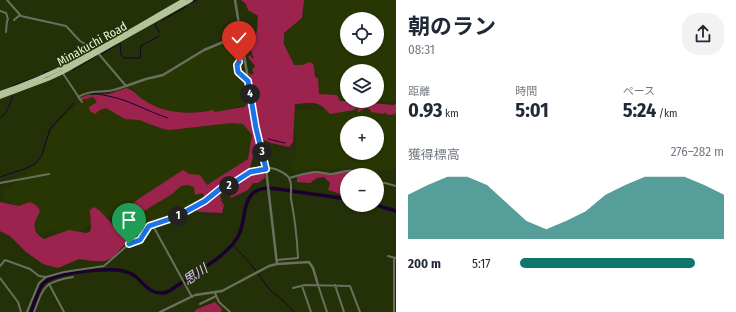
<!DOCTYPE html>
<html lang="ja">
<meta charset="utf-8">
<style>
:root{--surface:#fff;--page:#f2f2f3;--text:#1f2937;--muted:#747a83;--accent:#0f766e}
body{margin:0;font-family:"Fira Sans Condensed","Noto Sans JP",sans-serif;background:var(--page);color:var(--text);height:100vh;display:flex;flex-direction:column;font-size:15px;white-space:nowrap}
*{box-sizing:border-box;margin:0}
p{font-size:13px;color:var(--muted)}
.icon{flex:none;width:22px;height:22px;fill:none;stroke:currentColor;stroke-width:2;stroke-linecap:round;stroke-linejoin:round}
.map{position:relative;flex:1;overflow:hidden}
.details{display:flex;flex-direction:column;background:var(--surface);width:340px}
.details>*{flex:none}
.fabs{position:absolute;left:340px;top:12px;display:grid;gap:8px}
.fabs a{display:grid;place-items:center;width:44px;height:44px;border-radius:50%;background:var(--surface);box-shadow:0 1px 3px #0004;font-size:20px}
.pin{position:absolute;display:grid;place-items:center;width:34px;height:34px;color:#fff;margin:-41px -17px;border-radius:50% 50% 50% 0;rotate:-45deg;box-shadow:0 0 4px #0007}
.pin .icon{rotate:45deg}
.km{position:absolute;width:20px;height:20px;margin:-10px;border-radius:50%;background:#222;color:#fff;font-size:11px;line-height:20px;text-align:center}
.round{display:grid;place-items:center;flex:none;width:42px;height:42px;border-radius:16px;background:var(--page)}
.headline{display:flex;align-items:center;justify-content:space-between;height:68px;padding:0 12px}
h1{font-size:22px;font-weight:700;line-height:30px}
.metrics{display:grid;grid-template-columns:repeat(3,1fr);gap:6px;height:68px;padding:4px 12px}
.metrics div{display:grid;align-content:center}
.metrics b{font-size:20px;font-weight:700}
.metrics small{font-size:11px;font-weight:400}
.metrics p{font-size:11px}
.chart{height:112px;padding:8px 12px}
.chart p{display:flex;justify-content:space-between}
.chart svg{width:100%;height:72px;margin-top:4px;fill:var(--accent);opacity:.7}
ul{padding:0 12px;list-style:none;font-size:13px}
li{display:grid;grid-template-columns:64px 48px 1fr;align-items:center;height:30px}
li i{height:10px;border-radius:5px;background:var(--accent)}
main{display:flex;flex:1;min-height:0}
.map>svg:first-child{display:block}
.built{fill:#283603;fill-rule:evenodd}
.forest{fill:#9d234f}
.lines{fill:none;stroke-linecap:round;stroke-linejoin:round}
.stream{stroke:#19002f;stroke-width:1}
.river{stroke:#19002f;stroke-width:3.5}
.minor{stroke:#69705e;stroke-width:2}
.tertiary{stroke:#69705e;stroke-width:2.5}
.trunk{stroke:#b4c49a;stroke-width:4}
.route-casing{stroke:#fff;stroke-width:8}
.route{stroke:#1a73e8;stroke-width:5}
.labels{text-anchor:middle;stroke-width:3;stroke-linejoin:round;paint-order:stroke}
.street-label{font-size:12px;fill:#edf6df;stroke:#243007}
.water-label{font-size:13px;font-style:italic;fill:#ddc6fb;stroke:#243007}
</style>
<main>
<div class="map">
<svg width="396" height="312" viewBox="0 0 396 312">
<rect width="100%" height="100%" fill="#243007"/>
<path class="built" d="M 304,0 L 396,0 L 396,102 L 368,101 L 377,101 L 377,71 L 347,71 L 347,100 L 318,100 L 315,64 L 294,68 L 283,36 L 303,18 ZM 347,19 L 377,19 L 377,49 L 347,49 Z
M 225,44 L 231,52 L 240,55 L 241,59 L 235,64 L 236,71 L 246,81 L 249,101 L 243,106 L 218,112 L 206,111 L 177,113 L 150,105 L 136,94 L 130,86 L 146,81 L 162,77 L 205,51 Z
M 92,95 L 138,119 L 170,130 L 232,122 L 243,124 L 253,135 L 249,160 L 202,201 L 181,213 L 166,220 L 145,226 L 132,227 L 126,223 L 119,214 L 100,219 L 77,233 L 67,249 L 54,230 L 42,234 L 34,230 L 23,215 L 11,202 L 6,202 L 1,189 L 11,187 L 41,160 L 45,148 L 47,138 L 57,123 L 78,104 Z
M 357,109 L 396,110 L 396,169 L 369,171 L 347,167 L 327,170 L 320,168 L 292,171 L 291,162 L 297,161 L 293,116 L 295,110 ZM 347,123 L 377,123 L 377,153 L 347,153 Z"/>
<path class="forest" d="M 241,0 L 304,0 L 302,18 L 284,33 L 284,44 L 294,65 L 302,65 L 310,62 L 314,65 L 315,77 L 318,78 L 319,94 L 337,95 L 340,101 L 354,101 L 358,107 L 354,110 L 330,114 C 318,100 313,103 295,104 L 293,142 L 289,147 L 271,143 L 261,139 L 249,73 L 252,75 L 254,73 L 252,70 L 255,66 L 248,57 L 250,55 L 252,58 L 254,58 C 247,47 256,40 257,30 C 258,25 257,21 258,16 L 248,10 L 246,4 Z
M 126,88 C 133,89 138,97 144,100 C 164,114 190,115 213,110 L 215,112 L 244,107 L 249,102 L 257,143 L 248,174 L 264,172 L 265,178 L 258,183 L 253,183 L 248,190 L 231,198 L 228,193 L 220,194 L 221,200 L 224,205 L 222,213 L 200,212 L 192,209 L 203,199 L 204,195 L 202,193 L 195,195 L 194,187 L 187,185 L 181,186 L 172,194 L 144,211 L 141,217 L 142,224 L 134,222 L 132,213 L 129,208 L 137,200 L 183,170 L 189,174 L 200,175 L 207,185 L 248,159 L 252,135 L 243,124 L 231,123 L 170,130 L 163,129 L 139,120 L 125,119 L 106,108 L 100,110 L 95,114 L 90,111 L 89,107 L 97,102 L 93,97 L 79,101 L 78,99 L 87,95 L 109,94 Z
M 363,102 L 393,105 L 396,104 L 396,114 L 388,115 L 385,112 L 384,114 L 371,112 L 370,109 L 365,108 L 359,112 L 357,111 Z
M 344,171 L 355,171 L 362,175 L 347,175 L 347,196 L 328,190 L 330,183 L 324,177 L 317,178 L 310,183 L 297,182 L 297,177 L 305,174 L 316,172 L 326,174 Z
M 0,202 L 19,206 L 30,202 L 37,206 L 40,211 C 34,223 30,230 44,239 L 69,230 L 86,233 L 90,232 L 91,227 L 90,210 L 94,207 L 99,210 L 128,241 L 112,258 L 105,261 L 93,261 L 79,259 L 58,268 L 43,264 L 26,252 L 10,236 L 0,231 Z
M 215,302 L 222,309 L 221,312 L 194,312 L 197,309 Z"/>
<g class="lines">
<path class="stream" d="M 191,3 L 197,0
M 161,21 L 187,6
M 157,23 L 155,25 L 160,33
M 102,54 L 120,43 L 121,55 L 124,58 L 140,58 L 141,46 L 159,36
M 73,70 L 96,56
M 12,86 L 43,75 L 45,72 L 52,71
M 92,94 C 98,93 102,95 108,96 C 130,100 146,111 168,118
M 0,118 C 7,114 10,103 13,96
M 268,139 L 285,143
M 0,177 L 24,169 L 35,164 L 42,155 L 50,129 L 74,103
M 232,244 L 250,263 L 271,291 L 285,302 L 294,312"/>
<path class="river" d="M 376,205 L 396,211
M 31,312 C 35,303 37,291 43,284 C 52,272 103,269 118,270 C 124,271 130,272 135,276 C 144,283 149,294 163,293 C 170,292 175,287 181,283 C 199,271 233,252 240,232 C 245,220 243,204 252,194 C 259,187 269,188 278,189 L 347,199"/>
<path class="minor" d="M 7,0 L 21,16 L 66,26 L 80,41 L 95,50
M 0,11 L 6,13 L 8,19 L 7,21 L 6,32
M 14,20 L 20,15
M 226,41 L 231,51 L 237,52 L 243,56
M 242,56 L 242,60 L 237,65 L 238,72 L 248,81
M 62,72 L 82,102
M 78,97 C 88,91 96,92 107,91 C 113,91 120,88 126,86 L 98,53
M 289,178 C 298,176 307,172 316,172 C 321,172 326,174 332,174 C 345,172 351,167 364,175
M 0,183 L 49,174
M 377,183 L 385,183 L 396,186
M 152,224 L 192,297
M 388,256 L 396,258
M 0,266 L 5,260 L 30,269 L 39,276 L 46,277
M 0,278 L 18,302 L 21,312
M 49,284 L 64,312
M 318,285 L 327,312
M 335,285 L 344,312
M 302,286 L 311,312
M 293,288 L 305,285 L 350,286 L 360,312
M 215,293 L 219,302 L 230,312
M 200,304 L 216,296
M 27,312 L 39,283 L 46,277 L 64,272 L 104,266 L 129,244 L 140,240 L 149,226 L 176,217 L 205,201 L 221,188 L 230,185 L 250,172 L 262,171 L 271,168 C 276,169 286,173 289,178 C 293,185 290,191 291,199 C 295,219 297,237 298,258 L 277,260
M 34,312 C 44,286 44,282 73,277
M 394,312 L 394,258"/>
<path class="tertiary" d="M 235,0 L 256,128 L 266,169 L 277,264
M 126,86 L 146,79 L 163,75 L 204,50 L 233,38 L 241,36
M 160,312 L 195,295 L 222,291 L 269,266 L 277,264 L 309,262 L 313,268 L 318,285"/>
<path class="trunk" d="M 0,93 C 66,72 124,34 184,0
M 0,97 L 48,79 L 63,72 L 191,0"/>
</g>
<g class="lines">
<defs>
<path id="route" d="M 129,244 L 140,240 L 149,226 L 176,217 L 205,201 L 221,188 L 230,185 L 250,172 L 266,169 L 256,128 L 248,81 L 238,72 L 237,65 L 239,62"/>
</defs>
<use href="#route" class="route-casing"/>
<use href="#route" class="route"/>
</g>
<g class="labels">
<g class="street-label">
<text transform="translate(92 44) rotate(-29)" y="4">Minakuchi Road</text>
</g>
<g class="water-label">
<text transform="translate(195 274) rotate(-34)" y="5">思川</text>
</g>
</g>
</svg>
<div class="fabs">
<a><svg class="icon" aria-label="locate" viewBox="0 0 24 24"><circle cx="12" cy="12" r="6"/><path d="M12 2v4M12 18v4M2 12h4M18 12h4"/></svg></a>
<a><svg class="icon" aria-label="layers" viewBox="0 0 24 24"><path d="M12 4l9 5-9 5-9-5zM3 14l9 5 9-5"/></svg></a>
<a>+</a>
<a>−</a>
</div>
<div class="pin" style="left:129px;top:244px;background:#1e9e55"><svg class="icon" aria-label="arrive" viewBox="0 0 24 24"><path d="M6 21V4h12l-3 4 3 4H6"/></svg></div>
<div class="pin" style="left:239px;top:62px;background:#d93025"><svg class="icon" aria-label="check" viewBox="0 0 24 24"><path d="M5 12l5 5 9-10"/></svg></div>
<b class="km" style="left:178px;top:216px">1</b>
<b class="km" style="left:229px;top:186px">2</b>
<b class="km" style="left:262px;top:152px">3</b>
<b class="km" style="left:250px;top:94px">4</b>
</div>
<section class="details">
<div class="headline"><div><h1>朝のラン</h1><p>08:31</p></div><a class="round"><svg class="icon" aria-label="share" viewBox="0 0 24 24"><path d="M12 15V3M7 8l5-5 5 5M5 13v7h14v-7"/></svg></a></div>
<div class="metrics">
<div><p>距離</p><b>0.93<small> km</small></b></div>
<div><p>時間</p><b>5:01</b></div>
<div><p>ペース</p><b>5:24<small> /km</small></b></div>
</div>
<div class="chart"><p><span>獲得標高</span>276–282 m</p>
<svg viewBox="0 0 160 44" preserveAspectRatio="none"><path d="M0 44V17L10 11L20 6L30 6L40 11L50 22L60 33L70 38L80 33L90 27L100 17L110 11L120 6L130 6L140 6L150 11L160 17V44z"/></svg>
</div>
<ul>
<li><b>200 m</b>5:17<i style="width:86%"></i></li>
</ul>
</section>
</main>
